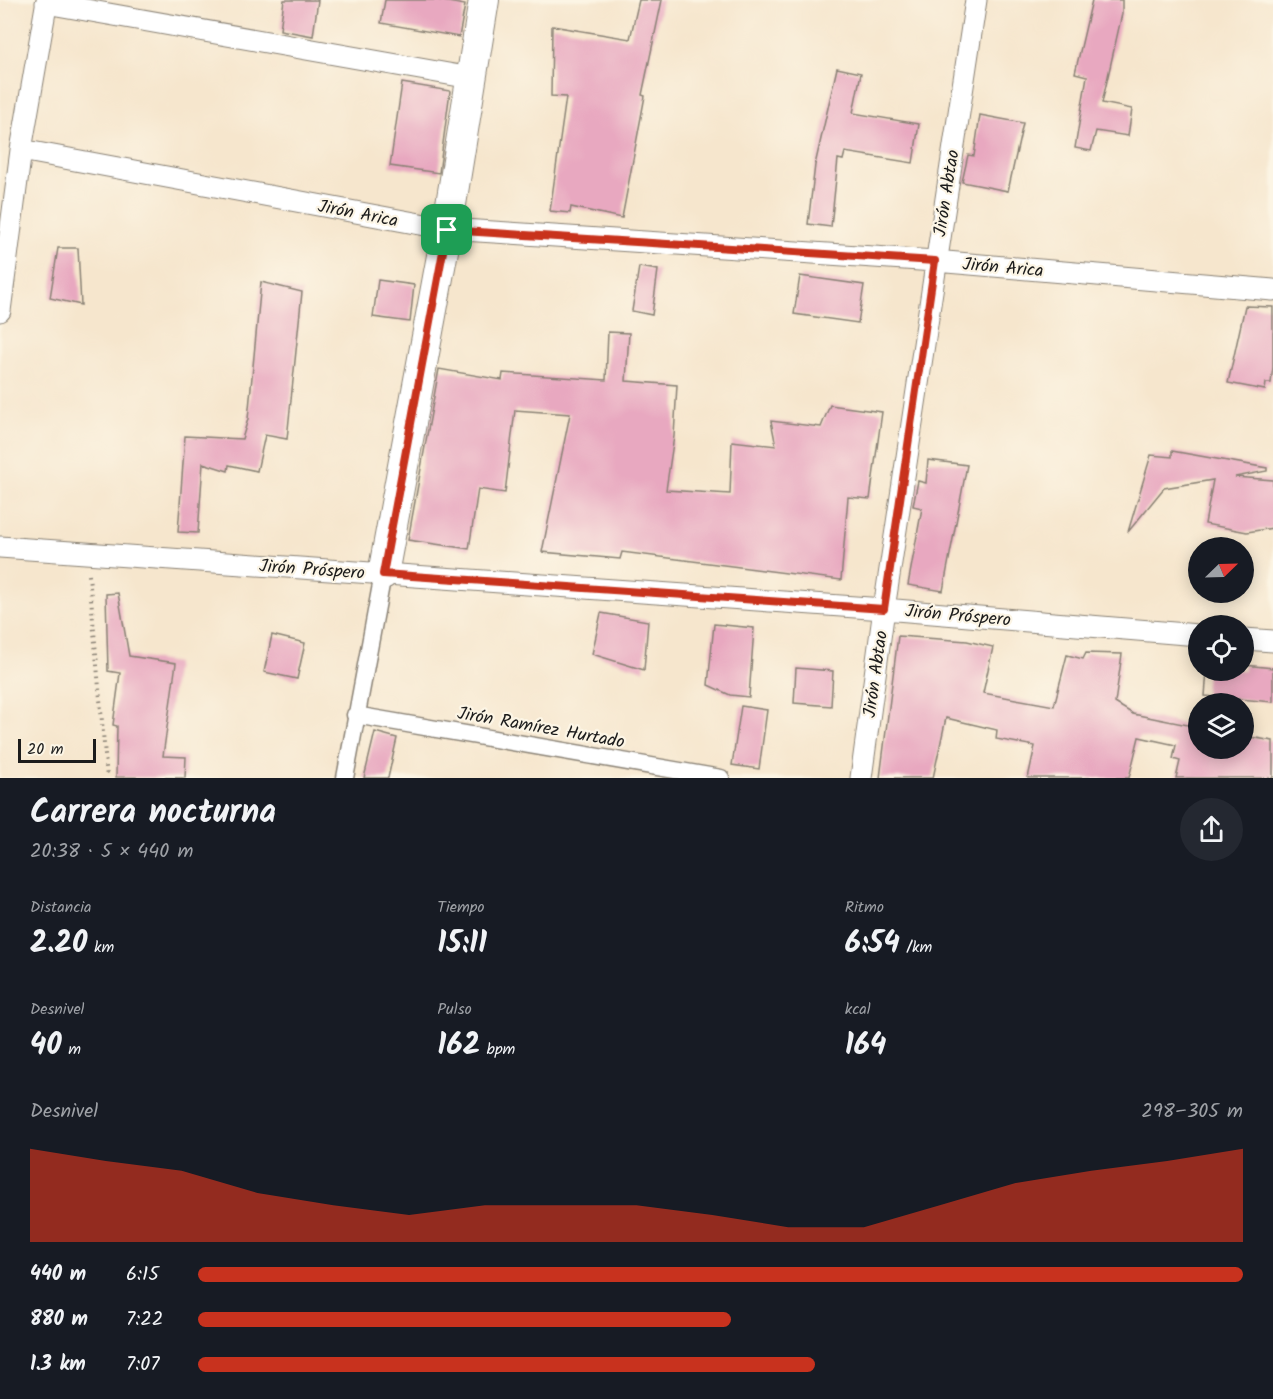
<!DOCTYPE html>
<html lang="es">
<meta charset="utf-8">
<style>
:root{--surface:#171b24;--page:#242831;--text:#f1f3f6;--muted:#9ea1a6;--accent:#c8321e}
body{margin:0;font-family:Kalam,sans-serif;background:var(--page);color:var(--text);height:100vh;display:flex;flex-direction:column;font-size:22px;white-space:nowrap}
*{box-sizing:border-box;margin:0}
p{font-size:20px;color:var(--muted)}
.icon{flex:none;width:33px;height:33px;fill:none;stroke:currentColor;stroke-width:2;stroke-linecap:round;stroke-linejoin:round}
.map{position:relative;height:778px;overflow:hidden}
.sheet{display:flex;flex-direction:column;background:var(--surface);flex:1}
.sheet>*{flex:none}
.needle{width:39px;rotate:67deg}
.tools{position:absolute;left:1188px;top:537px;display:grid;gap:12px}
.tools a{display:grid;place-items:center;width:66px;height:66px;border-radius:50%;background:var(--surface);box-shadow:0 3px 15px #0003;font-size:30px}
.scale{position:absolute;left:18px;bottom:15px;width:78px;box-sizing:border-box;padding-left:6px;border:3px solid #1c1c1c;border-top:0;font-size:16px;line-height:21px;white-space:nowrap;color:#1c1c1c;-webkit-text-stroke:4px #fcf5e5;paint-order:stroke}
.pin{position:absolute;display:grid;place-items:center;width:51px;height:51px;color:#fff;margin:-26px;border-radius:12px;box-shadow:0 3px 9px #0006}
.round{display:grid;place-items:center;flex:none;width:63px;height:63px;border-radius:32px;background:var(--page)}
.overview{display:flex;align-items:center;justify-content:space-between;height:102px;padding:0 30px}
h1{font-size:33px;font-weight:700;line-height:45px}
.stats{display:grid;grid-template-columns:repeat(3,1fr);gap:9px;height:102px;padding:6px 30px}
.stats div{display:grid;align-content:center}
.stats b{font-size:30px;font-weight:700}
.stats small{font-size:16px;font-weight:400}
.stats p{font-size:16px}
.chart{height:168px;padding:12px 30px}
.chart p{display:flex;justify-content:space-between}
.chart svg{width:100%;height:108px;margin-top:6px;fill:var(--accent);opacity:.7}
ul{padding:0 30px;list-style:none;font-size:20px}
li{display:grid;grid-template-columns:96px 72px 1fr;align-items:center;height:45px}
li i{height:15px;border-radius:8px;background:var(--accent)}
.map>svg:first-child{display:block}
.building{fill:#e8a8c0}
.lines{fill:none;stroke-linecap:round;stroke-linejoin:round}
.pedestrian-casing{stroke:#898174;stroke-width:19}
.minor-casing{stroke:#898174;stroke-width:23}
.secondary-casing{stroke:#898174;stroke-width:32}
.path{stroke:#898174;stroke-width:4;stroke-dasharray:1.5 4.5;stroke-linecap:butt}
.pedestrian{stroke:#fff;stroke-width:16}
.minor{stroke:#fff;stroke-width:21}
.secondary{stroke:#fff;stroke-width:30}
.route-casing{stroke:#fff;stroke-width:12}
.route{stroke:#c8321e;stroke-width:8}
.labels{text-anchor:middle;stroke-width:4.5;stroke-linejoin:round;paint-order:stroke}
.street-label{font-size:18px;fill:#1c1c1c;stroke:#fcf5e5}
</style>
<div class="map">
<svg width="1273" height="778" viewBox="0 0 1273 778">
<rect width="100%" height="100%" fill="#fcf5e5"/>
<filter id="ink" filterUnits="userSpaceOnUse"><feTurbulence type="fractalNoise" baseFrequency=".0167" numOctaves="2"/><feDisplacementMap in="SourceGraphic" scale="12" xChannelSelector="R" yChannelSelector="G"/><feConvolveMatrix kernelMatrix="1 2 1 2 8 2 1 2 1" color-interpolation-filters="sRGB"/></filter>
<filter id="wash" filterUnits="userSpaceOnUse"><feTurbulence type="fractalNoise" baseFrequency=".008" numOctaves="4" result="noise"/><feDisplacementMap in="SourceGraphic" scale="24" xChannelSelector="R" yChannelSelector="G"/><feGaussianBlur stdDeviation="1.35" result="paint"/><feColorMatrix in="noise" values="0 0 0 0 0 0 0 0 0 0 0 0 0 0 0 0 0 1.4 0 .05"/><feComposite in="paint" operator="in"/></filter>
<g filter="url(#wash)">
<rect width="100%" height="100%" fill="#f6e6cd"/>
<g id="blocks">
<path class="building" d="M 284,0 L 318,0 L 313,36 L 280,30 Z
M 385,0 L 437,0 L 465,5 L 459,37 L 381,23 Z
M 639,0 L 662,0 L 642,95 L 645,96 L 622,218 L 571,207 L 570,213 L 550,211 L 566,97 L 551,96 L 552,26 L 630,39 Z
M 1092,0 L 1122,0 L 1122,14 L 1102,103 L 1132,109 L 1128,136 L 1096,131 L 1091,151 L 1075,148 L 1087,76 L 1075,73 Z
M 837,68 L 861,73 L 853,113 L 919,124 L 913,163 L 845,152 L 843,160 L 838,159 L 831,227 L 808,224 L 815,165 Z
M 402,83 L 450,91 L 439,173 L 390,166 Z
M 980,115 L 1023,123 L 1008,191 L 962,182 L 968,155 L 974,156 Z
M 58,248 L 78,248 L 81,305 L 50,298 Z
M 639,267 L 658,270 L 652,315 L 632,311 Z
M 800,276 L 864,285 L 858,323 L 794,314 Z
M 378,280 L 414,285 L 410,322 L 373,317 Z
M 261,282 L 302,292 L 287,439 L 265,435 L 257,471 L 229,465 L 228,471 L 203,463 L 198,533 L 178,532 L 185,436 L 242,439 L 248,419 Z
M 1245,306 L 1273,307 L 1273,367 L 1271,383 L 1266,383 L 1265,390 L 1228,383 Z
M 608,332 L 629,333 L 626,381 L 677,385 L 674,436 L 666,490 L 730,494 L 732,441 L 776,446 L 771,421 L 821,427 L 830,405 L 882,412 L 870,499 L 848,497 L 841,580 L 622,552 L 620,559 L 542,552 L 570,414 L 515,410 L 505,493 L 478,489 L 469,549 L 408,540 L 439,369 L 502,380 L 503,373 L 606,380 Z
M 1172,451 L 1267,468 L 1267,471 L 1235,477 L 1273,480 L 1273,528 L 1247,532 L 1205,524 L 1213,480 L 1164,488 L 1128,532 L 1151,455 L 1172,457 Z
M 928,460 L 967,465 L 943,591 L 908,585 L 922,508 L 913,506 L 918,481 L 926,483 Z
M 118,593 L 129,656 L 176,663 L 163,756 L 186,757 L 185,778 L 116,777 L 117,726 L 113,725 L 120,673 L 108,671 L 106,594 Z
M 601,613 L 648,621 L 644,670 L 592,654 Z
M 714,624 L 754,628 L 749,697 L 730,695 L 708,685 Z
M 272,635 L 305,643 L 297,679 L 264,672 Z
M 898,636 L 967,641 L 993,647 L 983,693 L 1054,706 L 1067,655 L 1083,659 L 1086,653 L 1122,654 L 1115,703 L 1133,714 L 1198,727 L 1198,748 L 1244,748 L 1244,736 L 1273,741 L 1273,778 L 1176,778 L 1180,761 L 1173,759 L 1176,745 L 1139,737 L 1129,778 L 1028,778 L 1035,746 L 996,739 L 997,730 L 946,718 L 933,778 L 880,778 Z
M 1244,665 L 1273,668 L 1273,702 L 1205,696 L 1207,670 L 1244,670 Z
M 796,668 L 833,671 L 831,706 L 794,703 Z
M 741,706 L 767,710 L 759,769 L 732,765 Z
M 375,732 L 397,738 L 388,778 L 364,778 Z"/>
</g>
</g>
<g filter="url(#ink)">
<use href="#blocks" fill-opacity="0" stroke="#898174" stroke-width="1.5"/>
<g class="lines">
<defs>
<path id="pedestrian" d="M 355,715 L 721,778
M 345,778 L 383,574"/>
<path id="minor" d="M 46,3 L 471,78
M 21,150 L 447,229 L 935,261 L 1273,290
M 0,311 L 21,150 L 47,0
M 0,547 L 884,609 L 1198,635
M 1244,639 L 1273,641
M 861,778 L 884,609 L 976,0"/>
<path id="secondary" d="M 383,574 L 447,229 L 484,0"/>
</defs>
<use href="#pedestrian" class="pedestrian-casing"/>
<use href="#minor" class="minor-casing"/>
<use href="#secondary" class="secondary-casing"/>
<path class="path" d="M 89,575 L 107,778"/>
<use href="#pedestrian" class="pedestrian"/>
<use href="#minor" class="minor"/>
<use href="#secondary" class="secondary"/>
</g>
</g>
<g class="lines" filter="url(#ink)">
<defs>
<path id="route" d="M 447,230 L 935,261 L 884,609 L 383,574 Z"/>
</defs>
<use href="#route" class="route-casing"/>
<use href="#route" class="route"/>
</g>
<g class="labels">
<g class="street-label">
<text transform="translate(946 193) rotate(-81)" y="6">Jirón Abtao</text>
<text transform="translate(358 213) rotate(11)" y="6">Jirón Arica</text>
<text transform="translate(1003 267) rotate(5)" y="6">Jirón Arica</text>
<text transform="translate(312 569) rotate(4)" y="6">Jirón Próspero</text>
<text transform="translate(958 615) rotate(5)" y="6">Jirón Próspero</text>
<text transform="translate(875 674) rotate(-82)" y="6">Jirón Abtao</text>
<text transform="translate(541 727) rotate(10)" y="6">Jirón Ramírez Hurtado</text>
</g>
</g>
</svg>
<div class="tools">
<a><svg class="needle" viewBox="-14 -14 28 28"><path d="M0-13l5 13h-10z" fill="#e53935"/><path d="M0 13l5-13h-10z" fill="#9ea1a6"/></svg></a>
<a><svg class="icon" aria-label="locate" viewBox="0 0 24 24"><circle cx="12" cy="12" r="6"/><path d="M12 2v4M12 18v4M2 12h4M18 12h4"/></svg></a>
<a><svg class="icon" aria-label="layers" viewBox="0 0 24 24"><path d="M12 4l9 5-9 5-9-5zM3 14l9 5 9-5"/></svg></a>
</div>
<div class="scale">20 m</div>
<div class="pin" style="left:447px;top:230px;background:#1e9e55"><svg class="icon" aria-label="arrive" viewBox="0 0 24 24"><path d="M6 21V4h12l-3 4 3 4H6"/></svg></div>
</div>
<section class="sheet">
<div class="overview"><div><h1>Carrera nocturna</h1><p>20:38 · 5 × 440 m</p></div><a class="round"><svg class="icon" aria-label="share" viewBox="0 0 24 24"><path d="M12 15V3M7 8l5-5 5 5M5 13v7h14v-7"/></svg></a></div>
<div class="stats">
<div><p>Distancia</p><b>2.20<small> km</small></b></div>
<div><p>Tiempo</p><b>15:11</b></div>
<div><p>Ritmo</p><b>6:54<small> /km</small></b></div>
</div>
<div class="stats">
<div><p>Desnivel</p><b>40<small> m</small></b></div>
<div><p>Pulso</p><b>162<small> bpm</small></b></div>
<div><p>kcal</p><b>164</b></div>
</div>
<div class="chart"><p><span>Desnivel</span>298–305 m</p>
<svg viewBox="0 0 160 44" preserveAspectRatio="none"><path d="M0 44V6L10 11L20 15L30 24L40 29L50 33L60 29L70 29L80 29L90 33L100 38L110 38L120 29L130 20L140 15L150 11L160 6V44z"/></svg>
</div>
<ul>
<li><b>440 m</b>6:15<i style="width:100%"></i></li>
<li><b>880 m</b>7:22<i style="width:51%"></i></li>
<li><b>1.3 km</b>7:07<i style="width:59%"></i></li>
</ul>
</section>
